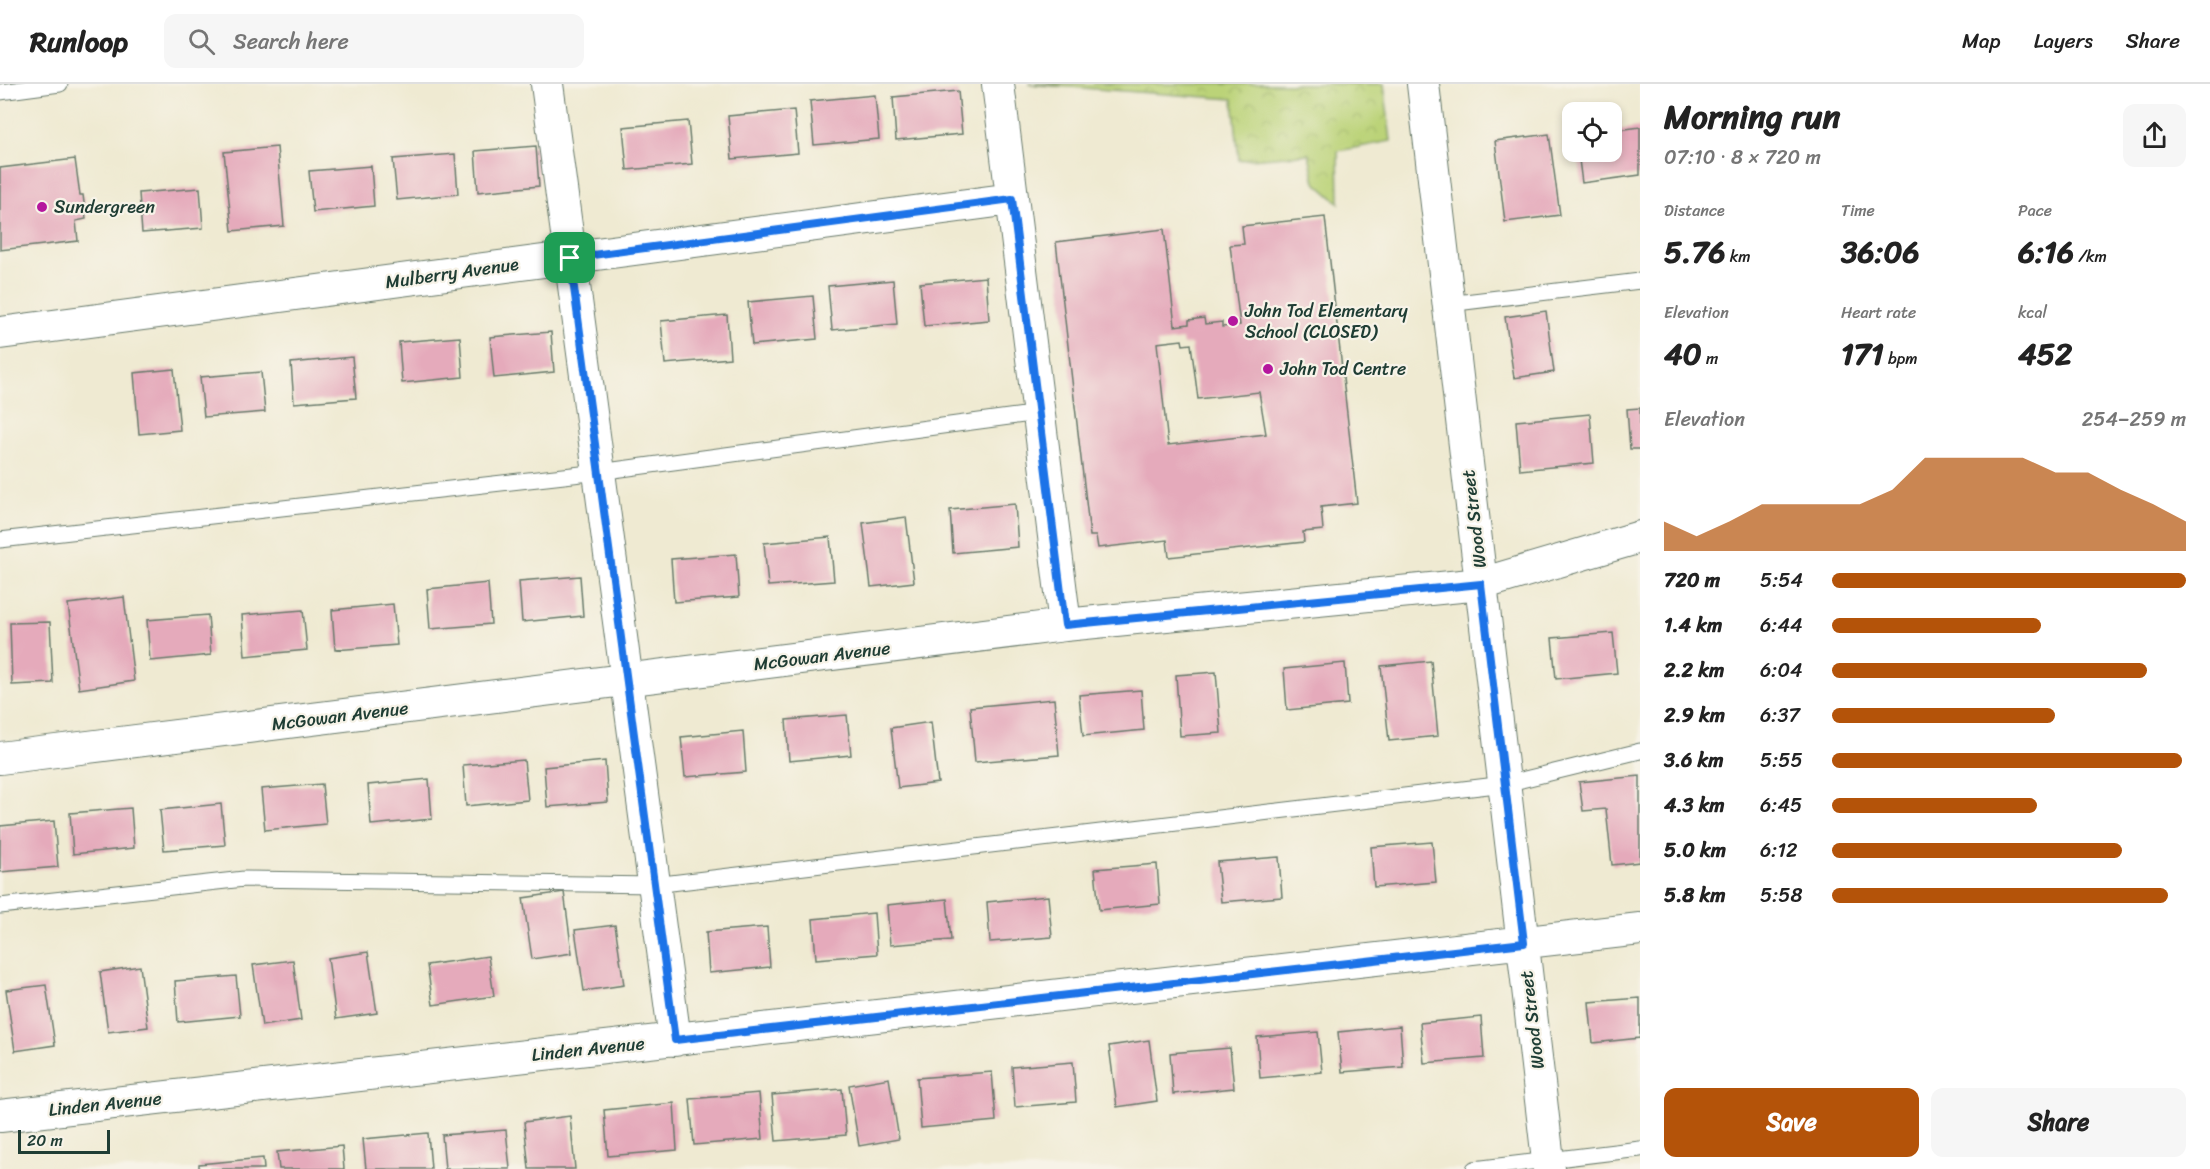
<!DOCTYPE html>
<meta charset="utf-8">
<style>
:root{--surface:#fff;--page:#f6f6f6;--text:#222;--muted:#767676;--line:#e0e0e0;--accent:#b45309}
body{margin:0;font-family:Sriracha,sans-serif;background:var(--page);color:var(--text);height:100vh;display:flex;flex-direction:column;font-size:22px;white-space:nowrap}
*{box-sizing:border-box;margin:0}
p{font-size:20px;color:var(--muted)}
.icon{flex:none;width:33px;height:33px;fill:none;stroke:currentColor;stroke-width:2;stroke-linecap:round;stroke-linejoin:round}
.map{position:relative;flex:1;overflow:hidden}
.drawer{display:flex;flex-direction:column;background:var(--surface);width:570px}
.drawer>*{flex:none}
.tools{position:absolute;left:1562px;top:18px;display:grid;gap:12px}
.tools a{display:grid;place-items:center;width:60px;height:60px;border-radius:12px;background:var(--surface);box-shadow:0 3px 9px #0003;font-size:30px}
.scale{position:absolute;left:18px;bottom:15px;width:92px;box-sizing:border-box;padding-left:6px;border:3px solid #1f3d34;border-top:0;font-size:16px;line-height:21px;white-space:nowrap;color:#1f3d34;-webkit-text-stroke:4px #f7f3e8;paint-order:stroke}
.pin{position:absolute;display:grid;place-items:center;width:51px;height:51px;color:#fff;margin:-26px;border-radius:12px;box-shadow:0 3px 9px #0006}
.round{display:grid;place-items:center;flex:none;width:63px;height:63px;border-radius:12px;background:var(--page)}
.headline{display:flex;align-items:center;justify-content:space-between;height:102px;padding:0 24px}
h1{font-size:33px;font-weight:700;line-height:45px}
.stats{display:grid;grid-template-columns:repeat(3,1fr);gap:9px;height:102px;padding:6px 24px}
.stats div{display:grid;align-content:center}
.stats b{font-size:30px;font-weight:700}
.stats small{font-size:16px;font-weight:400}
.stats p{font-size:16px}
.chart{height:168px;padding:12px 24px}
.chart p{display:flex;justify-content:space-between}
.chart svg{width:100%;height:108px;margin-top:6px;fill:var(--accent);opacity:.7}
.button{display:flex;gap:12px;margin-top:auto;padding:12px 24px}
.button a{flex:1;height:69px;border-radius:12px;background:var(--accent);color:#fff;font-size:24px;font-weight:700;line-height:69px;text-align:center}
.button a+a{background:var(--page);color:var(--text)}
ul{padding:0 24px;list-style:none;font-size:20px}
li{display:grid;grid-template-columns:96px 72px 1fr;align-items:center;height:45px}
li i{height:15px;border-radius:8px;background:var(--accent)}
header{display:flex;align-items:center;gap:36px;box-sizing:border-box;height:84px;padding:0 30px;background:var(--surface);border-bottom:2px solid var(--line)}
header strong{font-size:28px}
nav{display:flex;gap:33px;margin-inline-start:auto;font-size:21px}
.search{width:420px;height:54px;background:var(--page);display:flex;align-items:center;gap:15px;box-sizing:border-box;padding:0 21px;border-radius:12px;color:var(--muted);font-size:22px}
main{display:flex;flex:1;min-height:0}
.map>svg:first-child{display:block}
.park{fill:url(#park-crowns);stroke:#6d8856;stroke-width:1.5}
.building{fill:#e5aabb;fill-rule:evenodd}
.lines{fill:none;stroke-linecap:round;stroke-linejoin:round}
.lane-casing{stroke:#687a6b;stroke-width:17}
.street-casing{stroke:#687a6b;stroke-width:34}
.lane{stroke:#fff;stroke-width:15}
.street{stroke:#fff;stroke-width:32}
.route-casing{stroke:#fff;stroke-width:12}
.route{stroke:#1a73e8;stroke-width:8}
.poi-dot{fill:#b5179e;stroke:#f7f3e8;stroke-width:2}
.labels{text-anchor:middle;stroke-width:4.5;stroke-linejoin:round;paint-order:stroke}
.poi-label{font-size:18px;fill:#1f3d34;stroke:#f7f3e8;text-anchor:start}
.street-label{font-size:18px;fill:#1f3d34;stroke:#f7f3e8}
</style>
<header>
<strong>Runloop</strong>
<div class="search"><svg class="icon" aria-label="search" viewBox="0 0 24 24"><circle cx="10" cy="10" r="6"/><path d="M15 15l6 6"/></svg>Search here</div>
<nav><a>Map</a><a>Layers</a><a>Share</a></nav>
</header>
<main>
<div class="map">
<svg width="1640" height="1085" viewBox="0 0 1640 1085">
<defs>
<pattern id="park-crowns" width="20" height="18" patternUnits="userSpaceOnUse" patternTransform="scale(1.5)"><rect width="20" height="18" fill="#bbd378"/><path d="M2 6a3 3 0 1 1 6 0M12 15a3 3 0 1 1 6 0" fill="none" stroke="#a0b668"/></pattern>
</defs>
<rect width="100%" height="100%" fill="#f7f3e8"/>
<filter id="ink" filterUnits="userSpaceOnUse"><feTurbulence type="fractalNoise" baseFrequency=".0167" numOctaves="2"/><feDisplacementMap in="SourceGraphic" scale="12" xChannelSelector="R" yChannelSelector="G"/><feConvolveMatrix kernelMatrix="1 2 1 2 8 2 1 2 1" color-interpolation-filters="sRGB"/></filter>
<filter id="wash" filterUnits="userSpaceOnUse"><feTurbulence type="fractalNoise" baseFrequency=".008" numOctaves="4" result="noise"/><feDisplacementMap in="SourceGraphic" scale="24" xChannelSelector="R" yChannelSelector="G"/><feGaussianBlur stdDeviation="1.35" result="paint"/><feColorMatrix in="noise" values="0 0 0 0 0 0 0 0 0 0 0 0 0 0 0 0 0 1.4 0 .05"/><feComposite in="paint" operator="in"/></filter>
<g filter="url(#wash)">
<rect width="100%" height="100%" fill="#efead2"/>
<path class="park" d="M 1028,0 L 1384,0 L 1391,57 L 1338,67 L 1339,119 L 1315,98 L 1309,70 L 1239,76 L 1233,15 Z"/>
<g id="blocks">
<path class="building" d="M 958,7 L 962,50 L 896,56 L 893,13 Z
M 875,11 L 879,55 L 814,61 L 810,17 Z
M 794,26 L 798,69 L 732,75 L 728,32 Z
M 688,37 L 692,80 L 627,86 L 623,43 Z
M 1640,43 L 1640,91 L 1582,99 L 1578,68 L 1611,68 L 1611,47 Z
M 1549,50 L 1560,131 L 1505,138 L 1495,57 Z
M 536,62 L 539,102 L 478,108 L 475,67 Z
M 277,63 L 284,142 L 232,147 L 224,68 Z
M 455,70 L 458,110 L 397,116 L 393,75 Z
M 75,75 L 80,111 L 83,111 L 86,135 L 76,137 L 78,157 L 0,166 L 0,84 Z
M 371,82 L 374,122 L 313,128 L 309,87 Z
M 200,104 L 203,144 L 142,149 L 139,109 Z
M 1325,133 L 1357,419 L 1321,423 L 1323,446 L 1303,448 L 1304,458 L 1169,473 L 1167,456 L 1098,464 L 1096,452 L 1090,452 L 1056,158 L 1164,145 L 1175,242 L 1189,240 L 1189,236 L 1204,234 L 1205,240 L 1222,238 L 1222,243 L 1240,241 L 1230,161 L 1244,160 L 1242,142 ZM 1182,256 L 1183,261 L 1191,260 L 1198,315 L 1259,308 L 1266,350 L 1168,361 L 1157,259 Z
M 986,193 L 989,236 L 924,242 L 920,199 Z
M 893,196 L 897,240 L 832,246 L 828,202 Z
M 813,212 L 817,255 L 752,261 L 748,218 Z
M 1546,227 L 1554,288 L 1514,294 L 1505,233 Z
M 727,231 L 730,274 L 665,280 L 661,237 Z
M 551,248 L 554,288 L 494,294 L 490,253 Z
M 460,253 L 463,293 L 402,299 L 399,258 Z
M 352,273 L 356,314 L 294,319 L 291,279 Z
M 174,285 L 180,346 L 139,350 L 134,289 Z
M 261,288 L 265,328 L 204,333 L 200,293 Z
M 1640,324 L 1640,365 L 1630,365 L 1627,325 Z
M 1590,330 L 1594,379 L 1520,386 L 1516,337 Z
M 1015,420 L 1018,463 L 953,469 L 950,426 Z
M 906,433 L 914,498 L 871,503 L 863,439 Z
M 830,453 L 834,497 L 768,502 L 764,459 Z
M 736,470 L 739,513 L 674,518 L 671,475 Z
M 580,492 L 583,532 L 522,538 L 519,497 Z
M 488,499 L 491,540 L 430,545 L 427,505 Z
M 124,513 L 134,597 L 79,605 L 68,520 Z
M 393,520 L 397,561 L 335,566 L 332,526 Z
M 303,526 L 307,566 L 245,572 L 242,531 Z
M 208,531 L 211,571 L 150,577 L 147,536 Z
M 50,538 L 53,599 L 12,601 L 10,539 Z
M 1613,549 L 1617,589 L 1556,595 L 1552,554 Z
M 1431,577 L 1438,652 L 1389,657 L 1381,582 Z
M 1345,579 L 1348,620 L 1287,626 L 1284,585 Z
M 1216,588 L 1221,649 L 1180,652 L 1176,591 Z
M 1141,606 L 1144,646 L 1083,652 L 1079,611 Z
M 1054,615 L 1059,671 L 975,678 L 970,623 Z
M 847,631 L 851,671 L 789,677 L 786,636 Z
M 931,638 L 938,699 L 898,704 L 891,644 Z
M 743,647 L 746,688 L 685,693 L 681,653 Z
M 524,676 L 528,716 L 466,722 L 463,681 Z
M 605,677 L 608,718 L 547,723 L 544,683 Z
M 1640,692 L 1640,778 L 1612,781 L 1606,725 L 1583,727 L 1579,698 Z
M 429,695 L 432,735 L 371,741 L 368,701 Z
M 322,700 L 326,740 L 265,746 L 261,705 Z
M 221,720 L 225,761 L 164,766 L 160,726 Z
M 131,724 L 134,764 L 73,770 L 70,729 Z
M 54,737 L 58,783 L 0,788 L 0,742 Z
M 1432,758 L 1436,798 L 1374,803 L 1371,763 Z
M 1279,773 L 1282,813 L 1221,818 L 1217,778 Z
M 1157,780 L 1160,820 L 1099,826 L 1095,785 Z
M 564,808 L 572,869 L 532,875 L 523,814 Z
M 1048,812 L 1052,853 L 990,858 L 987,818 Z
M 947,815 L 951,856 L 890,861 L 887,821 Z
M 874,829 L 877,870 L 816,875 L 813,835 Z
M 615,841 L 624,901 L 584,907 L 575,846 Z
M 767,843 L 770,883 L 709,889 L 706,848 Z
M 368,868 L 377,929 L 336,935 L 328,874 Z
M 488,872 L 494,912 L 433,921 L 427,881 Z
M 293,876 L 301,936 L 262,942 L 253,881 Z
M 140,882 L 148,943 L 108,948 L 100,888 Z
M 236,892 L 240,932 L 178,938 L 175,897 Z
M 46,901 L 55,961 L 15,967 L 6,906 Z
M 1640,914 L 1640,954 L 1593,959 L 1589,918 Z
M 1481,933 L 1484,974 L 1424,979 L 1420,939 Z
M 1400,942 L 1403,983 L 1342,988 L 1338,948 Z
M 1318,948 L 1322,988 L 1260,994 L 1257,953 Z
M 1149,956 L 1157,1017 L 1117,1023 L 1109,962 Z
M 1230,964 L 1234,1004 L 1173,1010 L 1170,969 Z
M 1073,978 L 1076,1018 L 1015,1023 L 1012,983 Z
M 992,988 L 996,1037 L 921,1044 L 917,994 Z
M 889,994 L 899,1055 L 859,1062 L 849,1001 Z
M 842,1005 L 846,1051 L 776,1057 L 772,1011 Z
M 759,1009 L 763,1055 L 694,1061 L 690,1015 Z
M 674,1019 L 677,1066 L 608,1072 L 604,1026 Z
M 570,1032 L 575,1085 L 529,1085 L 524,1038 Z
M 506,1046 L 510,1085 L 445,1085 L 442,1051 Z
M 428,1049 L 431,1085 L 366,1085 L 363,1055 Z
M 342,1062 L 344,1085 L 279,1085 L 277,1068 Z
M 263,1074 L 264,1085 L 199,1085 L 199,1080 Z"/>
</g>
</g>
<g filter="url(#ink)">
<use href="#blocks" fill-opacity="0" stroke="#687a6b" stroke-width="1.5"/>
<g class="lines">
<defs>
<path id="lane" d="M 0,8 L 60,0
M 1448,220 L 1640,197
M 0,456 L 599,388 L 1039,329
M 0,822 L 244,795 L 654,801 L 1505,700 L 1640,667
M 1474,1085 L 1640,1065"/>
<path id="street" d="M 547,0 L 675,956
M 998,0 L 1065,541
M 1423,0 L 1549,1085
M 0,249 L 1012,115
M 0,674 L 1065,541 L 1481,500 L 1640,453
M 0,1032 L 1640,845"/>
</defs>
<use href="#lane" class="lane-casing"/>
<use href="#street" class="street-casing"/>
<use href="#lane" class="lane"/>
<use href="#street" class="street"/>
</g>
</g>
<g class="lines" filter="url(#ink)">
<defs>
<path id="route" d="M 1012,115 L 1065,541 L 1481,500 L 1524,859 L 675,956 L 570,174 Z"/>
</defs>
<use href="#route" class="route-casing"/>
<use href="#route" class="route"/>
</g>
<g class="poi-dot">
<circle cx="42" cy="123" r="6"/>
<circle cx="1233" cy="237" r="6"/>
<circle cx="1268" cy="285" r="6"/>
</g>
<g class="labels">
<g class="poi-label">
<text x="54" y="129">Sundergreen</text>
<text x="1245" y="233">John Tod Elementary<tspan x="1245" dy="21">School (CLOSED)</tspan></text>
<text x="1280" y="291">John Tod Centre</text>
</g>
<g class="street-label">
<text transform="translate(452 189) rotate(-8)" y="6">Mulberry Avenue</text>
<text transform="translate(1474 435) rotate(-97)" y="6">Wood Street</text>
<text transform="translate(822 572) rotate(-7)" y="6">McGowan Avenue</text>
<text transform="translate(340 632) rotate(-7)" y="6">McGowan Avenue</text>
<text transform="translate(1532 936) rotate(-97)" y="6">Wood Street</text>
<text transform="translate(588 965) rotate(-6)" y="6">Linden Avenue</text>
<text transform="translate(105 1020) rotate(-6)" y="6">Linden Avenue</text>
</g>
</g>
</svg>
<div class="tools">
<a><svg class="icon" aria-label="locate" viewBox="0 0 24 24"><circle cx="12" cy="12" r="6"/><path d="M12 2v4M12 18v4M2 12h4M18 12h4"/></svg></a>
</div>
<div class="scale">20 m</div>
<div class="pin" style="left:570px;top:174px;background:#1e9e55"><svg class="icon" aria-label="arrive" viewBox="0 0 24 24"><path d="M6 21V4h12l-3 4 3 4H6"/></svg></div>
</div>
<section class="drawer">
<div class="headline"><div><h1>Morning run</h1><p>07:10 · 8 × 720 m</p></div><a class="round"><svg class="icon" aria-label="share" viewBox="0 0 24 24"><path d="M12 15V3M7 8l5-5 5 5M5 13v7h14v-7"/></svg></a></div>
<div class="stats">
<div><p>Distance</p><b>5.76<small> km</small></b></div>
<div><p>Time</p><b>36:06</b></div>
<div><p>Pace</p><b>6:16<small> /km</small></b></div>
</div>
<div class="stats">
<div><p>Elevation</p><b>40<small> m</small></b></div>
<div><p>Heart rate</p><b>171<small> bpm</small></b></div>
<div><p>kcal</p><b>452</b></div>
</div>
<div class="chart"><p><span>Elevation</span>254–259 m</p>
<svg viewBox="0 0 160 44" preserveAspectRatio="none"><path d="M0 44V32L10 38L20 32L30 25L40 25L50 25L60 25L70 19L80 6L90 6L100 6L110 6L120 12L130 12L140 19L150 25L160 32V44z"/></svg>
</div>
<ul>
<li><b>720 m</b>5:54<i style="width:100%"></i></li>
<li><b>1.4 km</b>6:44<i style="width:59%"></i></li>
<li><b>2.2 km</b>6:04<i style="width:89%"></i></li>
<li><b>2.9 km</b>6:37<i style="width:63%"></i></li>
<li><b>3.6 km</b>5:55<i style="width:99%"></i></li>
<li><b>4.3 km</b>6:45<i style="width:58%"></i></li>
<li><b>5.0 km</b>6:12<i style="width:82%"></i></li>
<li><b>5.8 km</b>5:58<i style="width:95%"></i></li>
</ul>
<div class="button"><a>Save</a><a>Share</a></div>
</section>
</main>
